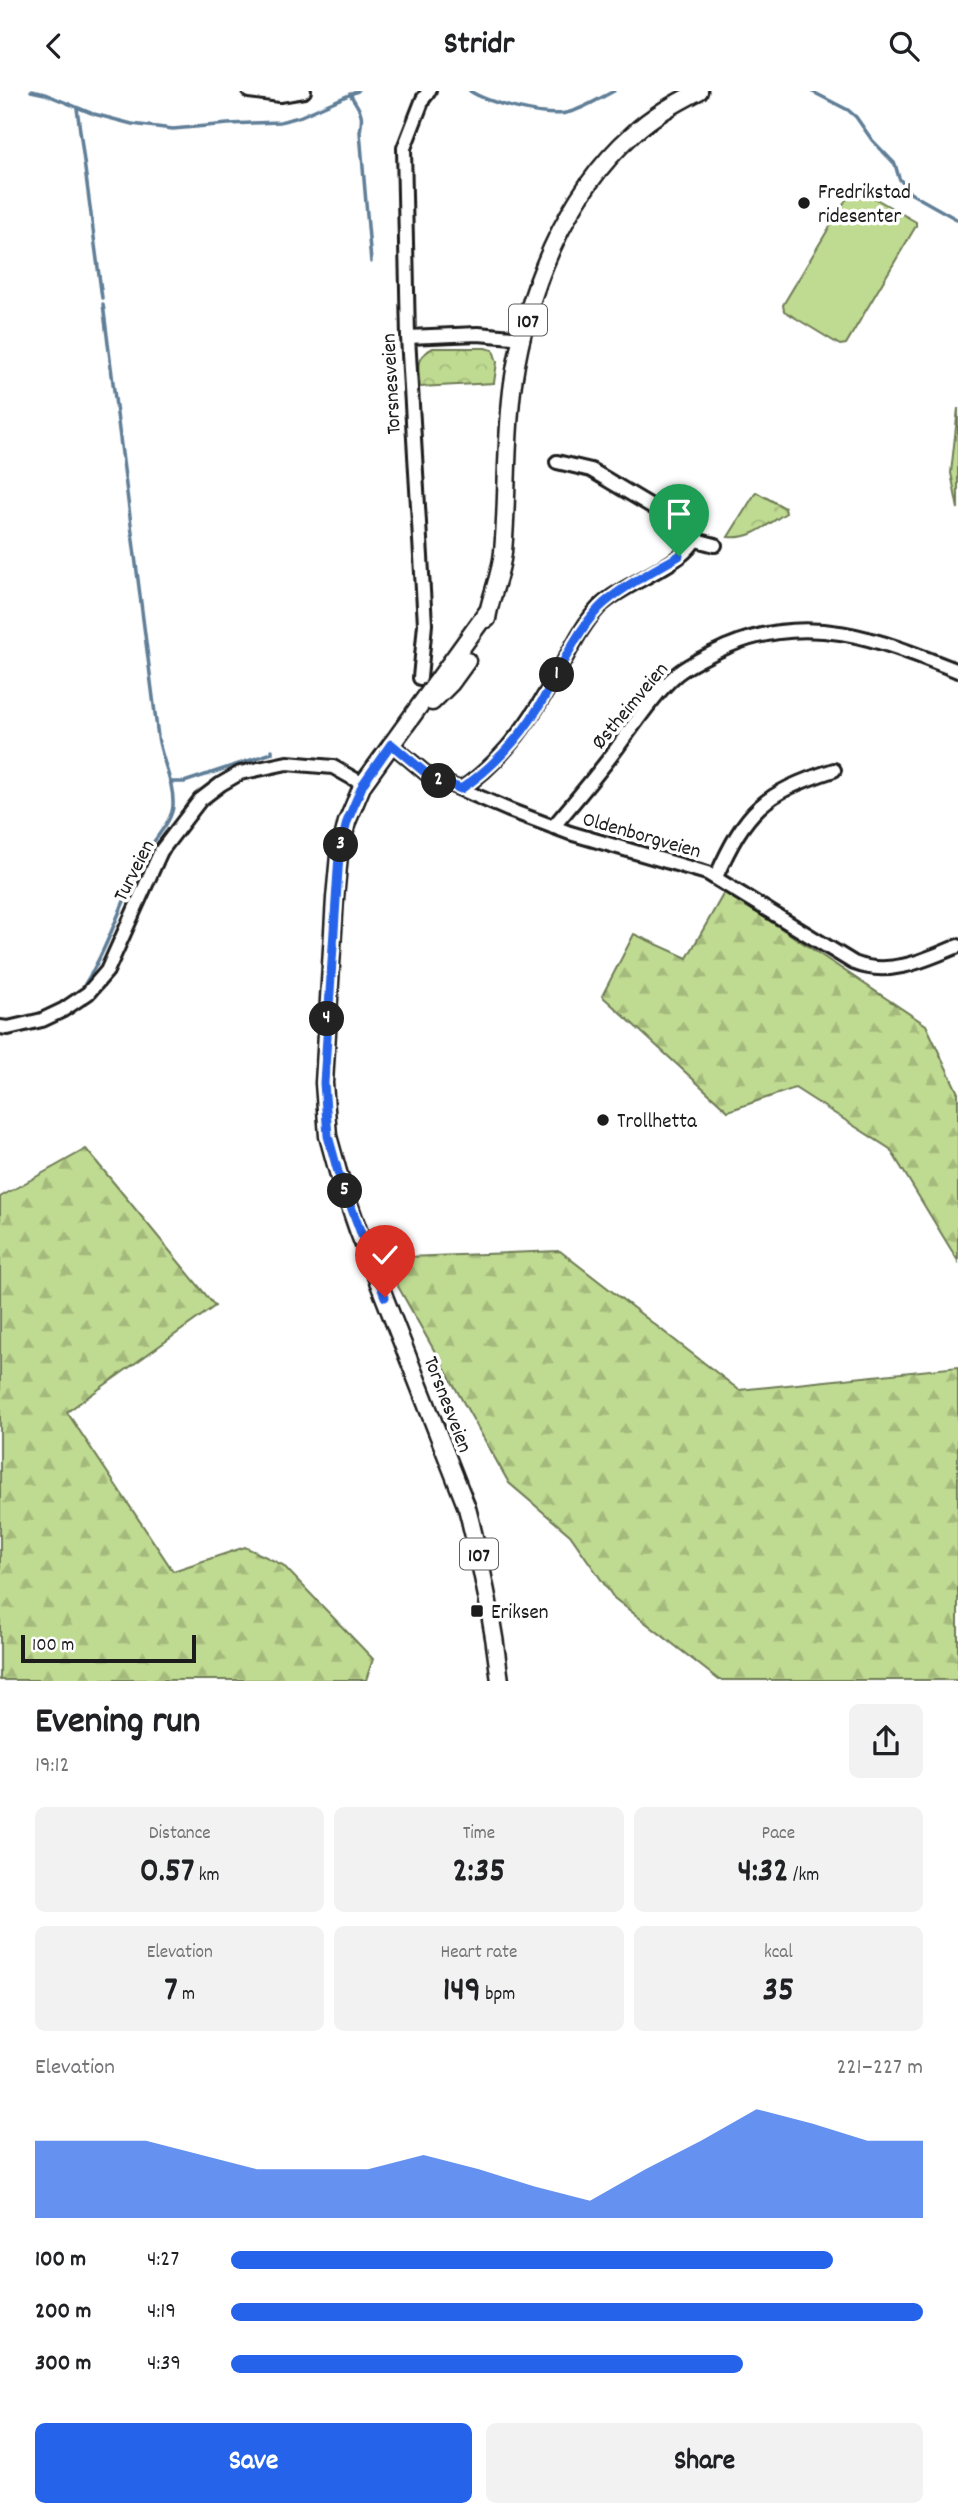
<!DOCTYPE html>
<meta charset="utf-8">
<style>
:root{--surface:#fff;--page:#f2f2f2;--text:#202124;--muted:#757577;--accent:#2563eb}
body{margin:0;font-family:Dekko,sans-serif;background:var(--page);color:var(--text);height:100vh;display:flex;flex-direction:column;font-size:26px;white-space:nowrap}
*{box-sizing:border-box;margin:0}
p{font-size:23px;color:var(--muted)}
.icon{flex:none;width:38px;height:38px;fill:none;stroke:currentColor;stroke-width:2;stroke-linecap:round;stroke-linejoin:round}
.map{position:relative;height:1590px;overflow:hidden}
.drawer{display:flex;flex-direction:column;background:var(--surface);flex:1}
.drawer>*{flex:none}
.scale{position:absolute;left:21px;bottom:18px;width:175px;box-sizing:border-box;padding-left:7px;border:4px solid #1c1c1c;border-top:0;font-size:19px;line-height:24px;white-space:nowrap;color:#1c1c1c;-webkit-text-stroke:5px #fff;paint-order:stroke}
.pin{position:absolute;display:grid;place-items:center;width:60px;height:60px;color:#fff;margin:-72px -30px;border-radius:50% 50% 50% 0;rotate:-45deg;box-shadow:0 0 7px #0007}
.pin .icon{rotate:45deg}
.km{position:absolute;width:35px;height:35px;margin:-18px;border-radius:50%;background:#222;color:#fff;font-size:19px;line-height:35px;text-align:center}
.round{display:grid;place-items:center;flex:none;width:74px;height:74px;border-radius:10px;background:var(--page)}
.overview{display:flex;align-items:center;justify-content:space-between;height:119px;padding:0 35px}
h1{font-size:38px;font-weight:700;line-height:52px}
.metrics{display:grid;grid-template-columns:repeat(3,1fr);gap:10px;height:119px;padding:7px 35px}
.metrics div{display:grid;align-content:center;border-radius:10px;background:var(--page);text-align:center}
.metrics b{font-size:35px;font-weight:700}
.metrics small{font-size:19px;font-weight:400}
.metrics p{font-size:19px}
.chart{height:196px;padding:14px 35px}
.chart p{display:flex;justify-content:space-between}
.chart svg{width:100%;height:126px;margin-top:7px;fill:var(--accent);opacity:.7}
.button{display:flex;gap:14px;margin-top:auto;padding:14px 35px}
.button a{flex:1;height:80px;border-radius:10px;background:var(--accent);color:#fff;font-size:28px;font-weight:700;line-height:80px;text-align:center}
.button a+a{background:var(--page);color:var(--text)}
ul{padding:0 35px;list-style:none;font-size:23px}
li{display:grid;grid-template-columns:112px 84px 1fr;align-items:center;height:52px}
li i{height:18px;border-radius:9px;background:var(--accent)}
header{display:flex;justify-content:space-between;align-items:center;height:91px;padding:0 35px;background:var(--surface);font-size:32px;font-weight:700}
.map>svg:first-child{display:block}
.grass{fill:#bfda91;stroke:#6e7b56;stroke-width:2}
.forest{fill:url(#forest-firs);stroke:#6e7b56;stroke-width:2}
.park{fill:url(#park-crowns);stroke:#6e7b56;stroke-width:2}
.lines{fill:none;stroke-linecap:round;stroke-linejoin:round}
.stream{stroke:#5f7e97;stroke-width:3.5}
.minor-casing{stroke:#1c1c1c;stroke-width:18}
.major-casing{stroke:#1c1c1c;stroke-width:21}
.minor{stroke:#fff;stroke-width:12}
.major{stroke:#fff;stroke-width:16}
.route-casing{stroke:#fff;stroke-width:14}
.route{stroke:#2563eb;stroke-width:9}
.poi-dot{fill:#1c1c1c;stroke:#fff;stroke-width:2.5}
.labels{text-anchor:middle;stroke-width:7;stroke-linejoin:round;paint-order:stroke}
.shield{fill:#fff;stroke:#606060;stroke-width:2}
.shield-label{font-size:19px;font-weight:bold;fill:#1c1c1c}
.poi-label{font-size:21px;fill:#1c1c1c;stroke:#fff;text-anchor:start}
.street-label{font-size:21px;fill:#1c1c1c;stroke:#fff}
</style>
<header><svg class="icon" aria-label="back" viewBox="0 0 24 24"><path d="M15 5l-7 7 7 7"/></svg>Stridr<svg class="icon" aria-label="search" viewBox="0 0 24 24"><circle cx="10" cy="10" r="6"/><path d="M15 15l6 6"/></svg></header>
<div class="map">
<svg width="958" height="1590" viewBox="0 0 958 1590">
<defs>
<pattern id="forest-firs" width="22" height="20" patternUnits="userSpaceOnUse" patternTransform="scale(1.75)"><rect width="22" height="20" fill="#bfda91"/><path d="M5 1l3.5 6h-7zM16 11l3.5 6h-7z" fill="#a4ba7c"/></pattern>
<pattern id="park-crowns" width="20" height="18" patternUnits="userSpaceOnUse" patternTransform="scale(1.75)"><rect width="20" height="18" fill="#bfda91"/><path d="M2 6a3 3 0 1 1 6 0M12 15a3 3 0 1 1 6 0" fill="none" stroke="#a4ba7c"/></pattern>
</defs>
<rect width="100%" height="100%" fill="#fff"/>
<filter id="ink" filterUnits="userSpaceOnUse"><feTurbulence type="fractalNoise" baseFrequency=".0143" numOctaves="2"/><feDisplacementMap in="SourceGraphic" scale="14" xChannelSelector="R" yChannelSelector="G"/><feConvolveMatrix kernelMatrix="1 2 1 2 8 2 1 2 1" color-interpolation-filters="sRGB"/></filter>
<g filter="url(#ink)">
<path class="grass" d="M 859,98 L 916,131 L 916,135 L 846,253 L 840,254 L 784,220 L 783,214 L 851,100 Z
M 958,317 L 958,418 L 951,382 Z"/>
<path class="forest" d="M 725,800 L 926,934 L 958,1002 L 958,1170 L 890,1058 L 795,997 L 728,1020 L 602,905 L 634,843 L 687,867 Z
M 86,1058 L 215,1215 L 67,1321 L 173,1480 L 245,1456 L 283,1474 L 373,1568 L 366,1589 L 0,1589 L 0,1106 Z
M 560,1160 L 739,1299 L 958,1276 L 958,1589 L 719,1589 L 614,1507 L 570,1444 L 509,1392 L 382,1167 Z"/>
<path class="park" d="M 433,257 L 485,257 L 493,259 L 497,271 L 494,292 L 420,296 C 418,276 414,267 433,257 Z
M 756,401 L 785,417 L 786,422 C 768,433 751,449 728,446 Z"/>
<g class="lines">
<path class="stream" d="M 31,0 L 45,3 L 91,22
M 470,0 C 488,12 549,28 570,21 C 585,17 600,7 614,0
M 811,0 L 848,19 L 856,26 L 872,49 L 895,73 L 899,87 L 910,102 L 958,129
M 350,3 C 360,20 364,21 360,41 L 371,171
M 77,17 L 102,207
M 94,23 L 132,33 L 173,38 L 228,33 L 280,31 L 299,26 L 358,0
M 172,691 L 184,691 L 272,662 L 272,659
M 85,893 C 112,850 124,800 150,756 C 158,744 173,728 173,714 C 174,691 162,670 158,646 L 103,213"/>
<defs>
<path id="minor" d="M 249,0 L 280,4 L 304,0
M 408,246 L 478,243 L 523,247
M 692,448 L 715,454
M 420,587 L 425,533 L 408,246 L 404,57 L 423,8 L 429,0
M 391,653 L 428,684 L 509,719 L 570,742 L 707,782 L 854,872 C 889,886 925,869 958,855
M 461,698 C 505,669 534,624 559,579 C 571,558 582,534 599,516 C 622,493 675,477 692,453 L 691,443 L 688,437 L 591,379 L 557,371
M 553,736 C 575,710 597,684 617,657 C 634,634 655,602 677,583 C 692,571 711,563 728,555 C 810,520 880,549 958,580
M 716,786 C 746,719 763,702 834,679
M 0,936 L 8,937 L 42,929 L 63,919 L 88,902 L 107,880 L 161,760 L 200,709 L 221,693 L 240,682 L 287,672 L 333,676 L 363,693"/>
<path id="major" d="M 488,520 L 363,693 L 347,731 L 339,764 L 335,807 L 324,992 L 328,1045 L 338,1081 L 358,1139 L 467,1417 C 482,1474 493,1531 500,1590
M 487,528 C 490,506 501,485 503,461 C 508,405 505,348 513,292 C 526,203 564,104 633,43 C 652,25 676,12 699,0
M 432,611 L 451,592 L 467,570"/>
</defs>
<use href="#minor" class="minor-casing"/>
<use href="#major" class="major-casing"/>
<use href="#minor" class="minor"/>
<use href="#major" class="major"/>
</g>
</g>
<g class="lines" filter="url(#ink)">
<defs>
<path id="route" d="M 385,1206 L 338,1081 L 328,1045 L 324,992 L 339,764 L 347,731 L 363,693 L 391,653 L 428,684 L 461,698 C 491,678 519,648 538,617 C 558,585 572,546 599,517 C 616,499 657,478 679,465"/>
</defs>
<use href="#route" class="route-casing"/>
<use href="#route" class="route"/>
</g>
<g class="poi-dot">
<circle cx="804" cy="112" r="7"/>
<circle cx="603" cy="1029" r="7"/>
<rect x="470" y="1513" width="14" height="14" rx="3.5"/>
</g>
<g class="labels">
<g class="shield">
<rect x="509" y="213.5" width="38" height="31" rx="5"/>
<rect x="460" y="1447.5" width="38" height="31" rx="5"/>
</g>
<g class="shield-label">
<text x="528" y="236">107</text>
<text x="479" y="1470">107</text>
</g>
<g class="poi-label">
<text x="818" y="107">Fredrikstad<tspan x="818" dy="24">ridesenter</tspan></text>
<text x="617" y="1036">Trollhetta</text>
<text x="491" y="1527">Eriksen</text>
</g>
<g class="street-label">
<text transform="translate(390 293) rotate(-93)" y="7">Torsnesveien</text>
<text transform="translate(629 614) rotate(-50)" y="7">Østheimveien</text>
<text transform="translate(642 743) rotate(16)" y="7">Oldenborgveien</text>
<text transform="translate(133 779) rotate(-63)" y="7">Turveien</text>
<text transform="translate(449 1313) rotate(69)" y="7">Torsnesveien</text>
</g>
</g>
</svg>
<div class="scale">100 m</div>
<div class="pin" style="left:679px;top:465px;background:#1e9e55"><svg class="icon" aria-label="arrive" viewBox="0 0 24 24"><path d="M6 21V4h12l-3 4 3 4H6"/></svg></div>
<div class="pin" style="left:385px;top:1206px;background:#d93025"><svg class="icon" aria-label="check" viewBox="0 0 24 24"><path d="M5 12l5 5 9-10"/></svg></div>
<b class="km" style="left:557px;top:584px">1</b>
<b class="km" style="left:439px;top:690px">2</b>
<b class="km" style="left:341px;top:754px">3</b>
<b class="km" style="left:327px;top:928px">4</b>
<b class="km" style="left:345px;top:1100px">5</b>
</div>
<section class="drawer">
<div class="overview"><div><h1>Evening run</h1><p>19:12</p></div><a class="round"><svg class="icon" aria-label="share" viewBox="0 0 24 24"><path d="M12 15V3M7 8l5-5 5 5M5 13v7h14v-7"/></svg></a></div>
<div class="metrics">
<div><p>Distance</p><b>0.57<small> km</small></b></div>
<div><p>Time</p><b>2:35</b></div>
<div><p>Pace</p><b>4:32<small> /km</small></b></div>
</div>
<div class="metrics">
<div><p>Elevation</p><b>7<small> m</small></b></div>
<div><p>Heart rate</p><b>149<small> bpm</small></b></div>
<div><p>kcal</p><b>35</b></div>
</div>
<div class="chart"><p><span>Elevation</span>221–227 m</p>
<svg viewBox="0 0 160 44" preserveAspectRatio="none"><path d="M0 44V17L10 17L20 17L30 22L40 27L50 27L60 27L70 22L80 27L90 33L100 38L110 27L120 17L130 6L140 11L150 17L160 17V44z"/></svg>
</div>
<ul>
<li><b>100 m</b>4:27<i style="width:87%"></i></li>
<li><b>200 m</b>4:19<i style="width:100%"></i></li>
<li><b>300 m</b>4:39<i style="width:74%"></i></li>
</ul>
<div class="button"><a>Save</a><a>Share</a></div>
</section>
